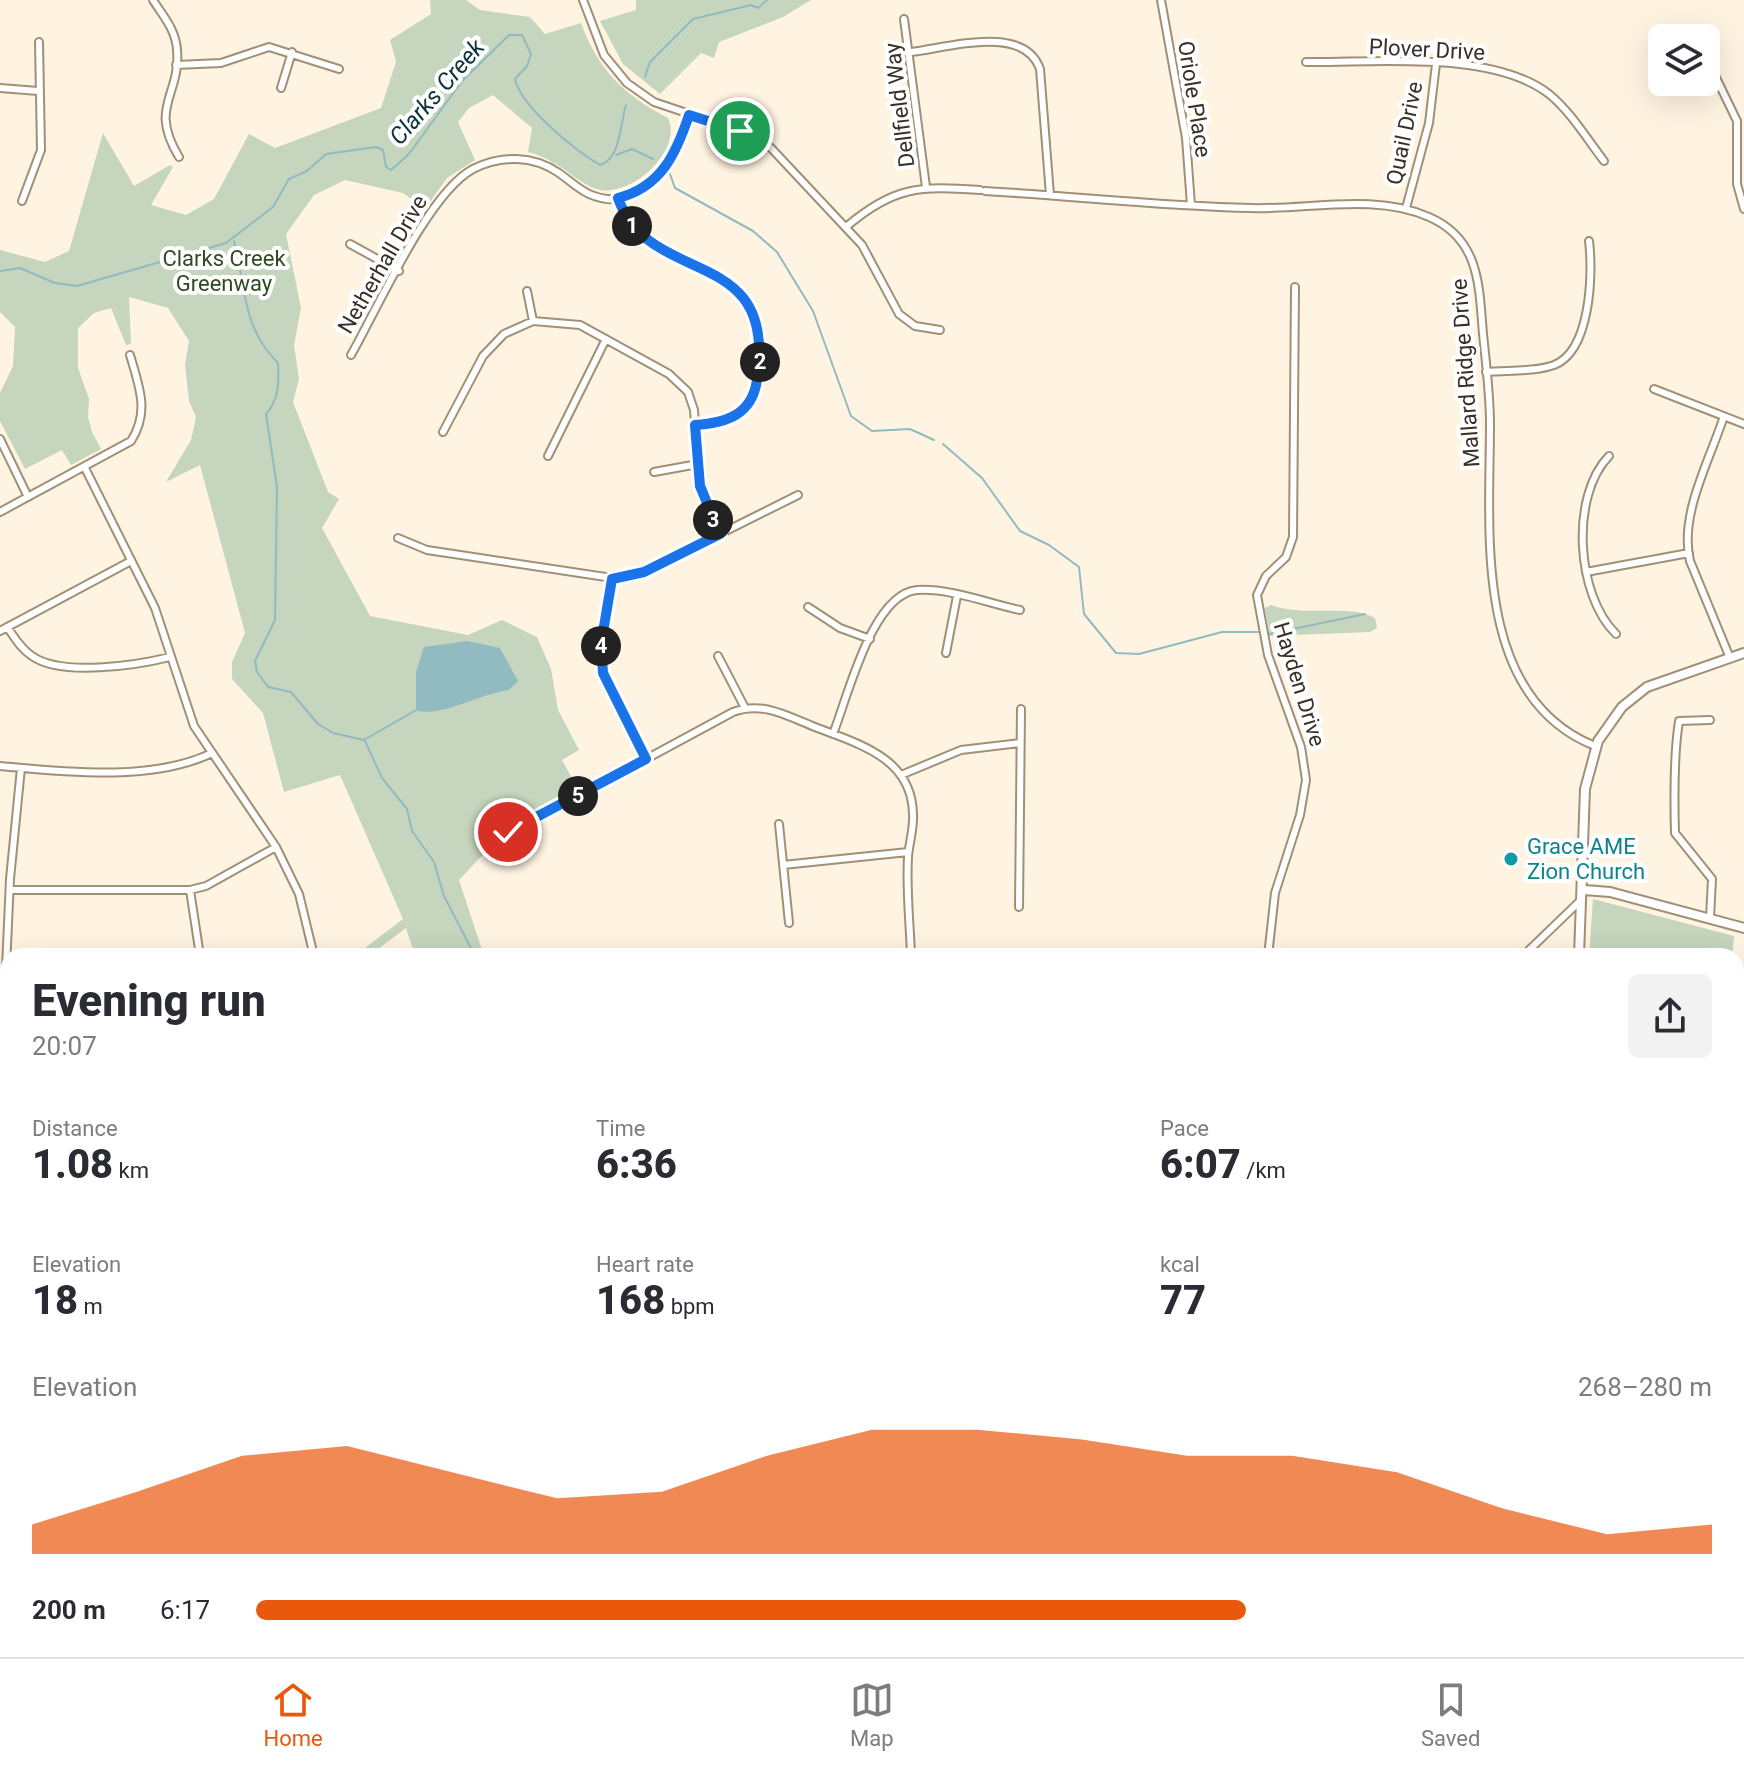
<!DOCTYPE html>
<meta charset="utf-8">
<style>
:root{--surface:#fff;--page:#f2f2f3;--text:#2b2b33;--muted:#7c7c81;--line:#e1e1e2;--accent:#ea580c}
body{margin:0;font-family:Roboto,sans-serif;background:var(--page);color:var(--text);height:100vh;display:flex;flex-direction:column;font-size:30px;white-space:nowrap}
*{box-sizing:border-box;margin:0}
p{font-size:26px;color:var(--muted)}
.icon{flex:none;width:44px;height:44px;fill:none;stroke:currentColor;stroke-width:2;stroke-linecap:round;stroke-linejoin:round}
.map{position:relative;flex:1;overflow:hidden}
.sheet{position:absolute;left:0px;top:948px;width:1744px;height:710px;display:flex;flex-direction:column;background:var(--surface);border-radius:24px 24px 0 0;box-shadow:0 8px 32px #0002}
.sheet>*{flex:none}
.buttons{position:absolute;left:1648px;top:24px;display:grid;gap:16px}
.buttons a{display:grid;place-items:center;width:72px;height:72px;border-radius:12px;background:var(--surface);box-shadow:0 8px 32px #0002;font-size:40px}
.pin{position:absolute;display:grid;place-items:center;width:68px;height:68px;color:#fff;margin:-34px;border:4px solid #fff;border-radius:50%;box-shadow:0 2px 8px #0007}
.km{position:absolute;width:40px;height:40px;margin:-20px;border-radius:50%;background:#222;color:#fff;font-size:22px;line-height:40px;text-align:center}
.round{display:grid;place-items:center;flex:none;width:84px;height:84px;border-radius:12px;background:var(--page)}
.headline{display:flex;align-items:center;justify-content:space-between;height:136px;padding:0 32px}
h1{font-size:44px;font-weight:800;line-height:60px}
.figures{display:grid;grid-template-columns:repeat(3,1fr);gap:12px;height:136px;padding:8px 32px}
.figures div{display:grid;align-content:center}
.figures b{font-size:40px;font-weight:800}
.figures small{font-size:22px;font-weight:400}
.figures p{font-size:22px}
.chart{height:224px;padding:16px 32px}
.chart p{display:flex;justify-content:space-between}
.chart svg{width:100%;height:144px;margin-top:8px;fill:var(--accent);opacity:.7}
ul{padding:0 32px;list-style:none;font-size:26px}
li{display:grid;grid-template-columns:128px 96px 1fr;align-items:center;height:60px}
li i{height:20px;border-radius:10px;background:var(--accent)}
.dock{display:flex;justify-content:space-around;align-items:center;height:112px;border-top:2px solid var(--line);background:var(--surface);font-size:22px;color:var(--muted)}
.dock a{display:grid;justify-items:center;gap:4px}
.dock .active{color:var(--accent)}
.map>svg:first-child{display:block}
.green{fill:#c6d5be}
.water{fill:#91bac1}
.lines{fill:none;stroke-linecap:round;stroke-linejoin:round}
.stream{stroke:#91bac1;stroke-width:2}
.street-casing{stroke:#a19076;stroke-width:10}
.secondary-casing{stroke:#a19076;stroke-width:12}
.street{stroke:#fff;stroke-width:6}
.secondary{stroke:#fff;stroke-width:8}
.route-casing{stroke:#fff;stroke-width:16}
.route{stroke:#1a73e8;stroke-width:10}
.culture-dot{fill:#0f9aa8;stroke:#fff;stroke-width:3}
.labels{text-anchor:middle;stroke-width:8;stroke-linejoin:round;paint-order:stroke}
.street-label{font-size:22px;fill:#383026;stroke:#fff}
.park-label{font-size:22px;fill:#304a1f;stroke:#fff}
.culture-label{font-size:22px;fill:#0d838f;stroke:#fff;text-anchor:start}
.water-label{font-size:24px;font-style:italic;fill:#0b343a;stroke:#fff}
</style>
<div class="map">
<svg width="1744" height="1657" viewBox="0 0 1744 1657">
<rect width="100%" height="100%" fill="#fff3e2"/>
<path class="green" d="M 430,0 L 466,0 L 480,10 L 530,17 L 545,34 L 581,23 C 598,70 624,95 668,118 C 683,150 633,196 600,190 C 578,185 559,159 528,152 L 532,128 L 493,95 L 469,108 L 458,122 L 475,160 L 447,178 L 425,209 L 403,193 L 345,180 L 314,195 L 286,234 L 301,308 L 294,345 L 299,379 L 293,402 L 328,492 L 339,499 L 322,528 L 370,616 L 468,635 L 502,620 L 537,637 L 551,669 L 558,710 L 579,750 L 562,760 L 578,789 L 518,823 L 498,817 L 483,827 L 483,835 L 492,845 L 459,880 L 484,956 L 415,956 L 406,928 L 370,955 L 365,948 L 403,919 L 340,775 L 284,792 L 263,713 L 232,679 L 232,662 L 245,633 L 200,465 L 166,482 L 191,440 L 196,417 L 189,401 L 185,365 L 189,341 L 168,308 L 129,297 L 131,344 L 126,345 L 111,308 L 94,313 L 78,328 L 78,368 L 89,399 L 88,417 L 92,432 L 101,449 L 71,465 L 62,450 L 25,469 L 0,421 L 0,393 L 13,366 L 15,327 L 0,312 L 0,250 L 45,262 L 69,251 L 103,133 L 134,186 L 170,165 L 173,167 L 151,205 L 186,215 L 214,199 L 249,134 L 275,148 L 381,108 L 396,62 L 390,40 L 431,14 Z
M 636,0 L 811,0 L 783,17 L 719,42 L 714,58 L 701,53 L 660,94 L 623,64 L 600,21 L 636,10 Z
M 1271,605 C 1306,618 1349,603 1375,618 L 1377,628 L 1370,632 L 1270,636 L 1265,608 Z
M 1593,899 L 1734,936 L 1732,956 L 1589,956 Z
M 0,1497 L 8,1498 L 8,1650 L 514,1650 L 524,1657 L 0,1657 Z
M 845,1650 L 920,1650 L 899,1657 L 842,1657 Z"/>
<path class="water" d="M 468,641 L 500,648 L 518,681 L 509,690 C 484,692 438,719 416,710 L 416,672 L 424,647 Z"/>
<g class="lines">
<path class="stream" d="M 645,77 L 650,62 L 693,19 L 751,5 L 758,8 L 767,0
M 616,155 L 632,149 L 653,159
M 670,174 L 675,188 L 753,231 L 777,252 L 813,311 L 851,416 L 872,431 L 910,429 L 934,440
M 234,241 C 246,286 241,326 278,363 C 279,382 279,400 266,414 L 277,487 L 275,620 L 255,661 L 257,672 L 268,687 L 291,692 L 318,724 L 333,733 L 364,740 L 416,710
M 0,271 L 20,268 L 55,283 L 77,286 L 226,243 L 273,207 L 289,179 L 307,171 L 326,154 L 376,147 L 383,150 L 386,167 L 391,170 L 409,154 L 462,81 L 509,35 L 522,35 L 531,54 L 527,66 L 515,79 C 521,107 576,151 600,165 C 621,159 620,123 626,105
M 943,444 L 982,478 L 1020,531 L 1049,545 L 1079,567 L 1084,614 L 1116,653 L 1139,654 L 1222,632 L 1259,632
M 1269,634 L 1365,614
M 365,741 L 382,778 L 407,809 L 412,831 L 434,862 L 444,896 L 475,956
M 0,1588 L 8,1583
M 809,1657 L 811,1650"/>
<defs>
<path id="street" d="M 153,0 C 163,16 176,30 177,50 C 181,96 148,106 179,157
M 583,0 L 604,55 L 627,83 L 654,102 L 740,131 L 771,148 L 862,245 L 899,314 L 915,326 L 940,330
M 1161,0 L 1186,138 L 1191,205
M 904,19 L 926,187
M 911,52 C 947,48 1024,23 1040,69 L 1050,195
M 1706,57 L 1737,121 L 1737,184 L 1744,209
M 1306,62 C 1376,63 1492,50 1549,94 C 1571,112 1587,139 1604,161
M 176,65 L 221,63 L 269,47 L 339,69
M 0,88 L 38,91
M 281,88 L 292,52
M 985,191 C 1073,196 1161,206 1250,208 C 1307,210 1375,193 1429,217 C 1480,239 1479,286 1483,334 C 1486,364 1490,394 1490,424 C 1490,531 1472,697 1595,746
M 618,198 C 650,291 777,241 757,380 C 752,416 726,423 695,425
M 22,201 L 41,150 L 39,42
M 1406,208 L 1429,123 L 1436,64
M 846,227 C 894,186 919,186 980,190
M 350,244 L 399,271
M 527,291 L 533,321
M 351,355 C 378,308 428,193 473,169 C 501,155 533,155 559,173 C 569,180 578,189 589,194 C 644,218 676,156 689,115
M 1486,372 C 1508,370 1534,372 1554,365 C 1591,351 1593,273 1589,241
M 1654,389 L 1744,424
M 1724,416 C 1710,460 1679,514 1690,561 L 1730,658
M 443,432 L 483,356 L 504,334 L 533,321 L 580,325 L 669,374 L 688,392 L 694,410 L 700,486 L 720,534
M 0,439 L 28,497
M 548,456 L 606,339
M 1609,456 C 1570,496 1576,595 1616,634
M 85,468 L 155,608 L 194,726 L 276,847 L 299,894 L 314,956
M 654,472 L 698,464
M 0,512 L 131,441 C 150,412 139,386 130,355
M 398,538 L 427,550 L 619,579 L 644,572 L 798,495
M 1586,572 L 1689,553
M 612,579 L 601,644 L 603,673 L 646,759
M 808,607 L 840,628 L 870,639
M 7,627 C 15,638 21,649 32,656 C 61,677 138,665 170,657
M 0,631 L 131,561
M 946,653 L 957,596
M 718,656 L 745,708
M 833,734 C 848,696 872,594 917,590 C 949,588 988,603 1020,610
M 0,766 C 66,772 152,782 212,753
M 901,775 L 961,750 L 1020,743
M 779,824 L 789,923
M 497,831 L 515,830 L 733,712 C 763,701 787,716 815,727 C 859,744 912,758 913,814 C 914,829 909,843 908,857 C 906,890 910,923 911,956
M 783,865 L 908,852
M 10,890 L 190,890 L 206,886 L 276,847
M 190,890 L 200,956
M 1019,907 L 1021,709
M 1710,918 L 1712,879 L 1675,833 C 1674,798 1674,753 1679,721 L 1710,720
M 1268,956 L 1275,893 L 1300,815 L 1306,780 L 1301,747 L 1268,655 L 1257,595 L 1266,576 L 1286,557 L 1293,537 L 1295,287
M 1523,956 L 1581,900
M 5,990 L 10,879 L 21,768
M 0,1077 L 8,1080
M 1736,1186 L 1744,1189
M 0,1240 L 8,1241
M 1736,1289 L 1744,1287
M 0,1332 L 8,1332
M 0,1452 L 8,1453
M 1736,1630 L 1744,1633
M 1085,1650 L 1088,1657
M 1414,1657 L 1415,1650"/>
<path id="secondary" d="M 1584,890 L 1610,892 L 1744,928
M 1579,956 L 1585,789 L 1598,741 L 1622,707 L 1647,687 L 1744,653
M 0,1008 L 8,1011
M 1736,1106 L 1744,1110
M 633,1657 L 635,1650
M 1526,1657 L 1527,1650"/>
</defs>
<use href="#street" class="street-casing"/>
<use href="#secondary" class="secondary-casing"/>
<use href="#street" class="street"/>
<use href="#secondary" class="secondary"/>
</g>
<g class="lines">
<defs>
<path id="route" d="M 508,832 L 646,759 L 603,673 L 601,644 L 612,579 L 644,572 L 720,534 L 700,486 L 695,425 C 726,423 752,415 757,380 C 778,241 650,290 618,198 C 661,187 676,154 689,115 L 740,131"/>
</defs>
<use href="#route" class="route-casing"/>
<use href="#route" class="route"/>
</g>
<circle class="culture-dot" cx="1511" cy="859" r="8"/>
<g class="labels">
<g class="street-label">
<text transform="translate(1427 49) rotate(3)" y="8">Plover Drive</text>
<text transform="translate(1195 99) rotate(81)" y="8">Oriole Place</text>
<text transform="translate(899 105) rotate(-97)" y="8">Dellfield Way</text>
<text transform="translate(1404 133) rotate(-78)" y="8">Quail Drive</text>
<text transform="translate(382 264) rotate(-60)" y="8">Netherhall Drive</text>
<text transform="translate(1465 373) rotate(-94)" y="8">Mallard Ridge Drive</text>
<text transform="translate(1300 684) rotate(73)" y="8">Hayden Drive</text>
</g>
<g class="park-label">
<text x="224" y="266">Clarks Creek<tspan x="224" dy="25">Greenway</tspan></text>
</g>
<g class="culture-label">
<text x="1527" y="854">Grace AME<tspan x="1527" dy="25">Zion Church</tspan></text>
</g>
<g class="water-label">
<text transform="translate(437 92) rotate(-49)" y="8">Clarks Creek</text>
</g>
</g>
</svg>
<div class="buttons">
<a><svg class="icon" aria-label="layers" viewBox="0 0 24 24"><path d="M12 4l9 5-9 5-9-5zM3 14l9 5 9-5"/></svg></a>
</div>
<div class="pin" style="left:740px;top:131px;background:#1e9e55"><svg class="icon" aria-label="arrive" viewBox="0 0 24 24"><path d="M6 21V4h12l-3 4 3 4H6"/></svg></div>
<div class="pin" style="left:508px;top:832px;background:#d93025"><svg class="icon" aria-label="check" viewBox="0 0 24 24"><path d="M5 12l5 5 9-10"/></svg></div>
<b class="km" style="left:632px;top:226px">1</b>
<b class="km" style="left:760px;top:362px">2</b>
<b class="km" style="left:713px;top:520px">3</b>
<b class="km" style="left:601px;top:646px">4</b>
<b class="km" style="left:578px;top:796px">5</b>
<section class="sheet">
<div class="headline"><div><h1>Evening run</h1><p>20:07</p></div><a class="round"><svg class="icon" aria-label="share" viewBox="0 0 24 24"><path d="M12 15V3M7 8l5-5 5 5M5 13v7h14v-7"/></svg></a></div>
<div class="figures">
<div><p>Distance</p><b>1.08<small> km</small></b></div>
<div><p>Time</p><b>6:36</b></div>
<div><p>Pace</p><b>6:07<small> /km</small></b></div>
</div>
<div class="figures">
<div><p>Elevation</p><b>18<small> m</small></b></div>
<div><p>Heart rate</p><b>168<small> bpm</small></b></div>
<div><p>kcal</p><b>77</b></div>
</div>
<div class="chart"><p><span>Elevation</span>268–280 m</p>
<svg viewBox="0 0 160 44" preserveAspectRatio="none"><path d="M0 44V35L10 25L20 14L30 11L40 19L50 27L60 25L70 14L80 6L90 6L100 9L110 14L120 14L130 19L140 30L150 38L160 35V44z"/></svg>
</div>
<ul>
<li><b>200 m</b>6:17<i style="width:68%"></i></li>
</ul>
</section>
</div>
<nav class="dock">
<a class="active"><svg class="icon" aria-label="home" viewBox="0 0 24 24"><path d="M3 11l9-7 9 7M6 9v11h12V9"/></svg>Home</a>
<a><svg class="icon" aria-label="map" viewBox="0 0 24 24"><path d="M3 6l6-2 6 2 6-2v14l-6 2-6-2-6 2zM9 4v14M15 6v14"/></svg>Map</a>
<a><svg class="icon" aria-label="saved" viewBox="0 0 24 24"><path d="M7 4h10v16l-5-4-5 4z"/></svg>Saved</a>
</nav>
